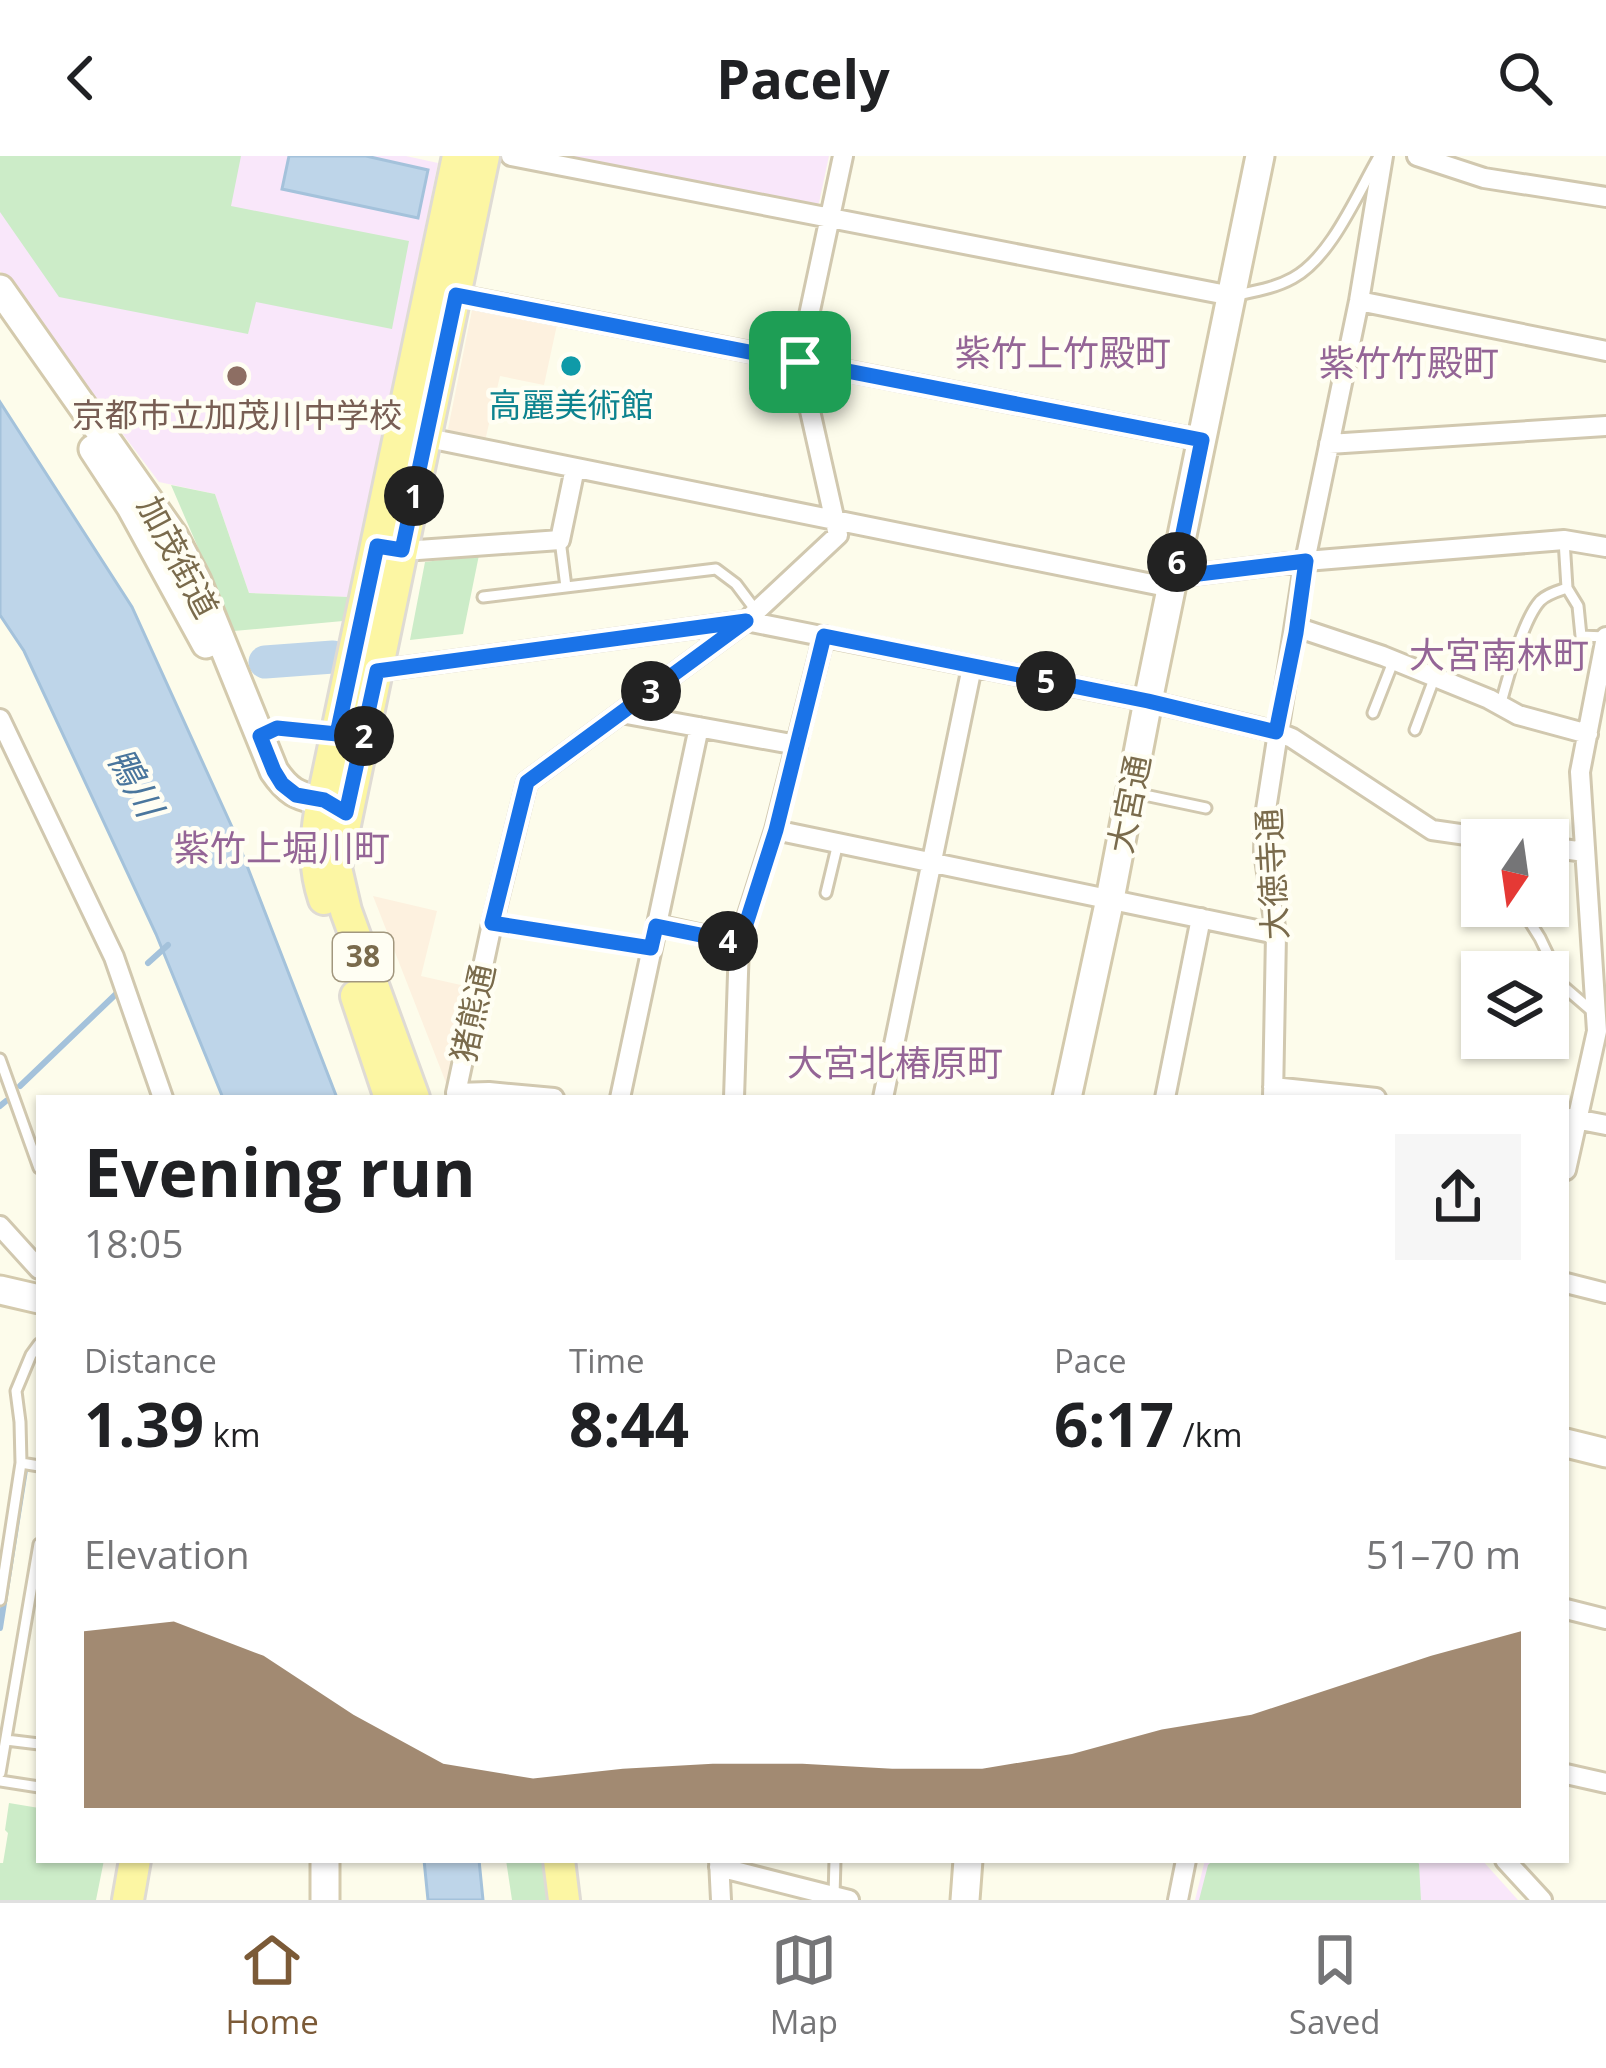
<!DOCTYPE html>
<meta charset="utf-8">
<style>
:root{--surface:#fff;--page:#f6f6f6;--text:#202124;--muted:#757577;--line:#e0e0e0;--accent:#7b5a37}
body{margin:0;font-family:"Open Sans","Noto Sans JP",sans-serif;background:var(--page);color:var(--text);height:100vh;display:flex;flex-direction:column;font-size:45px;white-space:nowrap}
*{box-sizing:border-box;margin:0}
p{font-size:39px;color:var(--muted)}
.icon{flex:none;width:66px;height:66px;fill:none;stroke:currentColor;stroke-width:2;stroke-linecap:round;stroke-linejoin:round}
.map{position:relative;flex:1;overflow:hidden}
.drawer{position:absolute;left:36px;top:939px;width:1533px;height:768px;display:flex;flex-direction:column;background:var(--surface);border-radius:0px;box-shadow:0 3px 9px #0004}
.drawer>*{flex:none}
.needle{width:78px;rotate:193deg}
.buttons{position:absolute;left:1461px;top:663px;display:grid;gap:24px}
.buttons a{display:grid;place-items:center;width:108px;height:108px;border-radius:0px;background:var(--surface);box-shadow:0 3px 9px #0004;font-size:60px}
.pin{position:absolute;display:grid;place-items:center;width:102px;height:102px;color:#fff;margin:-51px;border-radius:24px;box-shadow:0 6px 18px #0006}
.km{position:absolute;width:60px;height:60px;margin:-30px;border-radius:50%;background:#222;color:#fff;font-size:33px;line-height:60px;text-align:center}
.round{display:grid;place-items:center;flex:none;width:126px;height:126px;border-radius:0px;background:var(--page)}
.head{display:flex;align-items:center;justify-content:space-between;height:204px;padding:0 48px}
h1{font-size:66px;font-weight:700;line-height:90px}
.figures{display:grid;grid-template-columns:repeat(3,1fr);gap:18px;height:204px;padding:12px 48px}
.figures div{display:grid;align-content:center}
.figures b{font-size:60px;font-weight:700}
.figures small{font-size:33px;font-weight:400}
.figures p{font-size:33px}
.chart{height:336px;padding:24px 48px}
.chart p{display:flex;justify-content:space-between}
.chart svg{width:100%;height:216px;margin-top:12px;fill:var(--accent);opacity:.7}
header{display:flex;justify-content:space-between;align-items:center;height:156px;padding:0 48px;background:var(--surface);font-size:54px;font-weight:700}
.dock{display:flex;justify-content:space-around;align-items:center;height:168px;border-top:3px solid var(--line);background:var(--surface);font-size:33px;color:var(--muted)}
.dock a{display:grid;justify-items:center;gap:6px}
.dock .selected{color:var(--accent)}
.map>svg:first-child{display:block}
.commercial{fill:#fdf1df}
.education{fill:#f9e7fa}
.green{fill:#ccecc8}
.water{fill:#bed5e9;stroke:#a4c2db;stroke-width:3}
.lines{fill:none;stroke-linecap:round;stroke-linejoin:round}
.stream{stroke:#a4c2db;stroke-width:6}
.river{stroke:#bed5e9;stroke-width:33}
.lane-casing{stroke:#d1c8af;stroke-width:15}
.street-casing{stroke:#d1c8af;stroke-width:24}
.secondary-casing{stroke:#d4caad;stroke-width:33}
.primary-casing{stroke:#dfdbd4;stroke-width:36}
.lane{stroke:#fff;stroke-width:9}
.street{stroke:#fff;stroke-width:18}
.secondary{stroke:#fff;stroke-width:27}
.primary{stroke:#fcf6a3;stroke-width:30}
.route-casing{stroke:#fff;stroke-width:24}
.route{stroke:#1a73e8;stroke-width:15}
.culture-dot{fill:#0f9aa8;stroke:#fffef3;stroke-width:4.5}
.education-dot{fill:#8d6e63;stroke:#fffef3;stroke-width:4.5}
.labels{text-anchor:middle;stroke-width:9;stroke-linejoin:round;paint-order:stroke}
.shield{fill:#fffef3;stroke:#a2977e;stroke-width:3}
.shield-label{font-size:30px;font-weight:bold;fill:#7a6b4c}
.culture-label{font-size:33px;fill:#0d838f;stroke:#fffef3}
.education-label{font-size:33px;fill:#785e54;stroke:#fffef3}
.street-label{font-size:33px;fill:#7a6b4c;stroke:#fffef3}
.neighbourhood-label{font-size:36px;fill:#946596;stroke:#fffef3}
.water-label{font-size:36px;font-style:italic;fill:#4a769d;stroke:#fffef3}
</style>
<header><svg class="icon" aria-label="back" viewBox="0 0 24 24"><path d="M15 5l-7 7 7 7"/></svg>Pacely<svg class="icon" aria-label="search" viewBox="0 0 24 24"><circle cx="10" cy="10" r="6"/><path d="M15 15l6 6"/></svg></header>
<div class="map">
<svg width="1606" height="1744" viewBox="0 0 1606 1744">
<rect width="100%" height="100%" fill="#fdfceb"/>
<path class="commercial" d="M 473,149 L 558,164 L 544,229 L 500,220 L 485,285 L 447,278 Z
M 373,740 L 437,755 L 421,820 L 474,832 L 452,942 Z"/>
<path class="education" d="M 0,0 L 406,0 L 438,7 L 349,441 L 249,437 L 215,338 L 159,326 L 0,115 Z
M 559,0 L 829,0 L 819,47 L 812,51 Z
M 1205,1704 L 1482,1704 L 1518,1744 L 1195,1744 Z"/>
<path class="green" d="M 0,0 L 241,0 L 231,50 L 409,85 L 392,173 L 256,146 L 248,178 L 59,141 L 0,56 Z
M 171,329 L 215,338 L 249,437 L 349,441 L 343,465 L 234,475 Z
M 479,399 L 463,478 L 410,484 L 425,406 Z
M 9,1647 L 39,1652 L 39,1704 L 104,1704 L 96,1744 L 0,1744 L 0,1707 L 3,1707 L 8,1677 L 5,1674 Z
M 506,1704 L 551,1704 L 555,1744 L 512,1744 Z
M 1213,1704 L 1416,1704 L 1419,1708 L 1421,1744 L 1199,1744 L 1208,1709 Z"/>
<path class="water" d="M 289,0 L 366,0 L 428,14 L 418,62 L 282,33 Z
M 0,246 L 132,451 L 232,671 L 337,942 L 223,942 L 156,778 L 24,495 L 0,459 Z
M 424,1704 L 479,1704 L 483,1744 L 428,1744 Z"/>
<g class="lines">
<path class="stream" d="M 148,807 L 168,789
M 20,930 L 116,838
M 0,950 L 6,945
M 0,1472 L 25,1314"/>
<path class="river" d="M 265,506 L 333,501"/>
<defs>
<path id="lane" d="M 1237,139 C 1256,135 1275,132 1293,122 C 1330,102 1356,41 1377,4
M 560,384 L 566,431
M 1564,384 L 1567,432 L 1578,450 L 1581,480 L 1606,481
M 483,441 L 716,413 L 736,428 L 757,456
M 1500,550 C 1508,523 1522,465 1540,445 C 1547,438 1558,435 1567,432
M 1373,557 L 1393,506
M 1415,574 L 1434,523
M 266,577 L 277,572 L 332,577
M 1135,637 L 1206,652
M 826,737 L 838,687
M 1520,750 L 1540,782 L 1563,830 L 1592,855
M 492,768 L 651,792
M 0,903 L 39,1012
M 21,1307 L 39,1310
M 0,1444 L 21,1307 L 20,1266 L 16,1235 L 31,1199 L 39,1188
M 6,1584 L 39,1588
M 0,1617 L 39,1388
M 0,1625 L 39,1631
M 834,1740 L 835,1704"/>
<path id="street" d="M 511,0 L 1232,140
M 1417,0 L 1484,22 L 1606,41
M 447,137 L 1202,284
M 1359,145 L 1606,195
M 418,280 L 1172,432
M 1329,288 L 1606,270
M 393,393 L 418,394 L 560,384 L 575,312
M 1174,421 L 1306,405 L 1564,384 L 1606,391
M 1296,471 L 1383,500 L 1489,543 L 1518,559 L 1588,578
M 377,515 L 746,465 L 1148,545 L 1277,576 L 1292,582 L 1432,674 L 1501,684
M 621,557 L 797,589
M 0,563 L 114,801 L 163,942
M 775,674 L 1276,778
M 1548,691 L 1585,696
M 657,769 L 739,787
M 1273,931 L 1376,942
M 456,937 L 489,936 L 554,942
M 458,942 L 456,937 L 492,768 L 527,626 L 746,465 L 838,379 L 799,206 L 843,0
M 620,942 L 699,571
M 734,942 L 739,787 L 775,674 L 824,480
M 883,942 L 972,511
M 1165,942 L 1201,762
M 1273,942 L 1276,778 L 1264,696 L 1265,660 L 1304,410 L 1359,145 L 1383,0
M 1570,962 L 1606,969
M 1566,1014 L 1597,875 L 1580,616 L 1606,481
M 0,1070 L 39,1113
M 1566,1127 L 1606,1137
M 1566,1453 L 1606,1463
M 1566,1618 L 1606,1627
M 719,1704 L 721,1744
M 1505,1704 L 1542,1744
M 719,1711 L 849,1744
M 1178,1744 L 1186,1704"/>
<path id="secondary" d="M 0,133 L 173,379 L 197,425 L 274,615 C 297,649 309,636 340,653
M 93,293 L 131,351 L 206,488
M 1067,942 L 1110,743 L 1148,545 L 1260,0
M 0,1134 L 39,1143
M 1566,1287 L 1606,1297
M 325,1704 L 325,1744
M 965,1744 L 968,1704"/>
<path id="primary" d="M 324,743 C 314,713 315,687 320,656 L 458,0
M 356,840 L 390,942
M 414,942 L 346,755 L 336,712 L 484,0
M 559,1704 L 564,1744
M 128,1744 L 135,1704"/>
</defs>
<use href="#lane" class="lane-casing"/>
<use href="#street" class="street-casing"/>
<use href="#secondary" class="secondary-casing"/>
<use href="#primary" class="primary-casing"/>
<use href="#lane" class="lane"/>
<use href="#street" class="street"/>
<use href="#secondary" class="secondary"/>
<use href="#primary" class="primary"/>
</g>
<g class="lines">
<defs>
<path id="route" d="M 456,139 L 1202,284 L 1174,421 L 1306,405 L 1296,477 L 1276,576 L 1148,545 L 824,480 L 776,674 L 740,787 L 656,770 L 651,792 L 492,767 L 527,626 L 746,465 L 377,515 L 346,657 L 324,644 L 296,639 L 282,628 L 274,615 L 260,580 L 277,572 L 337,578 L 377,390 L 402,394 Z"/>
</defs>
<use href="#route" class="route-casing"/>
<use href="#route" class="route"/>
</g>
<circle class="culture-dot" cx="571" cy="210" r="12"/>
<circle class="education-dot" cx="237" cy="220" r="12"/>
<g class="labels">
<rect class="shield" x="333" y="777" width="60" height="48" rx="9"/>
<g class="shield-label">
<text x="363" y="811">38</text>
</g>
<g class="culture-label">
<text x="571" y="261">高麗美術館</text>
</g>
<g class="education-label">
<text x="237" y="271">京都市立加茂川中学校</text>
</g>
<g class="street-label">
<text transform="translate(178 401) rotate(62)" y="12">加茂街道</text>
<text transform="translate(1129 648) rotate(-79)" y="12">大宮通</text>
<text transform="translate(1272 718) rotate(-93)" y="12">大徳寺通</text>
<text transform="translate(473 857) rotate(-78)" y="12">猪熊通</text>
</g>
<g class="neighbourhood-label">
<text x="1063" y="210">紫竹上竹殿町</text>
<text x="1409" y="220">紫竹竹殿町</text>
<text x="1499" y="512">大宮南林町</text>
<text x="282" y="705">紫竹上堀川町</text>
<text x="895" y="920">大宮北椿原町</text>
</g>
<g class="water-label">
<text transform="translate(135 626) rotate(61)" y="13">鴨川</text>
</g>
</g>
</svg>
<div class="buttons">
<a><svg class="needle" viewBox="-14 -14 28 28"><path d="M0-13l5 13h-10z" fill="#e53935"/><path d="M0 13l5-13h-10z" fill="#757577"/></svg></a>
<a><svg class="icon" aria-label="layers" viewBox="0 0 24 24"><path d="M12 4l9 5-9 5-9-5zM3 14l9 5 9-5"/></svg></a>
</div>
<div class="pin" style="left:800px;top:206px;background:#1e9e55"><svg class="icon" aria-label="arrive" viewBox="0 0 24 24"><path d="M6 21V4h12l-3 4 3 4H6"/></svg></div>
<b class="km" style="left:414px;top:340px">1</b>
<b class="km" style="left:364px;top:580px">2</b>
<b class="km" style="left:651px;top:535px">3</b>
<b class="km" style="left:728px;top:785px">4</b>
<b class="km" style="left:1046px;top:525px">5</b>
<b class="km" style="left:1177px;top:406px">6</b>
<section class="drawer">
<div class="head"><div><h1>Evening run</h1><p>18:05</p></div><a class="round"><svg class="icon" aria-label="share" viewBox="0 0 24 24"><path d="M12 15V3M7 8l5-5 5 5M5 13v7h14v-7"/></svg></a></div>
<div class="figures">
<div><p>Distance</p><b>1.39<small> km</small></b></div>
<div><p>Time</p><b>8:44</b></div>
<div><p>Pace</p><b>6:17<small> /km</small></b></div>
</div>
<div class="chart"><p><span>Elevation</span>51–70 m</p>
<svg viewBox="0 0 160 44" preserveAspectRatio="none"><path d="M0 44V8L10 6L20 13L30 25L40 35L50 38L60 36L70 35L80 35L90 36L100 36L110 33L120 28L130 25L140 19L150 13L160 8V44z"/></svg>
</div>
</section>
</div>
<nav class="dock">
<a class="selected"><svg class="icon" aria-label="home" viewBox="0 0 24 24"><path d="M3 11l9-7 9 7M6 9v11h12V9"/></svg>Home</a>
<a><svg class="icon" aria-label="map" viewBox="0 0 24 24"><path d="M3 6l6-2 6 2 6-2v14l-6 2-6-2-6 2zM9 4v14M15 6v14"/></svg>Map</a>
<a><svg class="icon" aria-label="saved" viewBox="0 0 24 24"><path d="M7 4h10v16l-5-4-5 4z"/></svg>Saved</a>
</nav>
